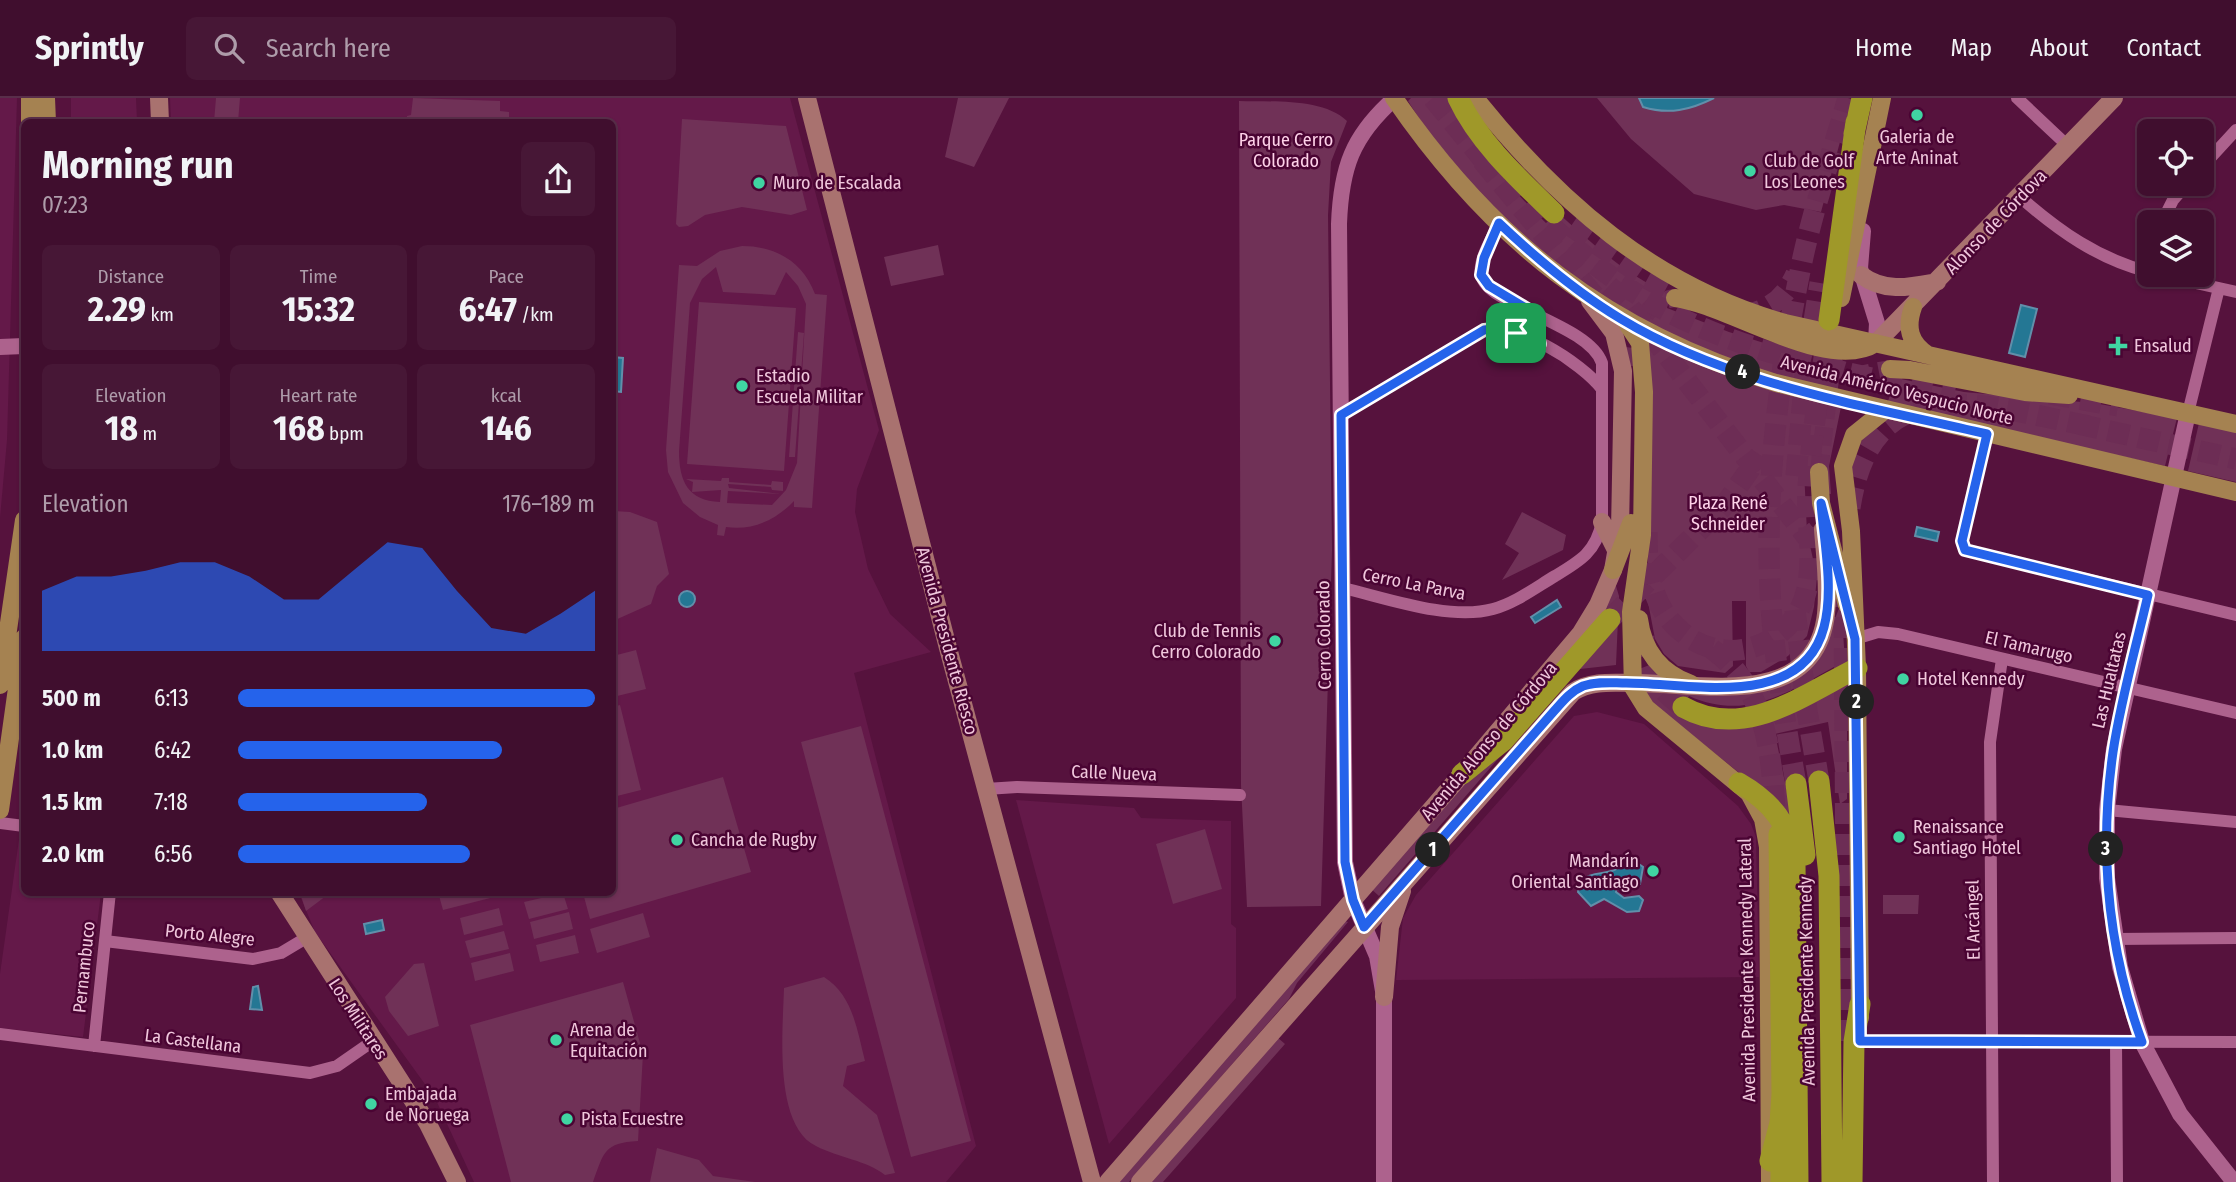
<!DOCTYPE html>
<meta charset="utf-8">
<style>
:root{--surface:#400e2e;--page:#471736;--text:#f1f3f6;--muted:#ae9caa;--line:#592e4a;--accent:#2563eb}
body{margin:0;font-family:"Fira Sans Condensed",sans-serif;background:var(--page);color:var(--text);height:100vh;display:flex;flex-direction:column;font-size:26px;white-space:nowrap}
*{box-sizing:border-box;margin:0}
p{font-size:23px;color:var(--muted)}
.icon{flex:none;width:38px;height:38px;fill:none;stroke:currentColor;stroke-width:2;stroke-linecap:round;stroke-linejoin:round}
.map{position:relative;flex:1;overflow:hidden}
.sheet{position:absolute;left:21px;top:21px;width:595px;height:777px;display:flex;flex-direction:column;background:var(--surface);border-radius:10px;box-shadow:0 2px 5px #0004,0 0 0 2px var(--line)}
.sheet>*{flex:none}
.tools{position:absolute;left:2137px;top:21px;display:grid;gap:14px}
.tools a{display:grid;place-items:center;width:77px;height:77px;border-radius:10px;background:var(--surface);box-shadow:0 2px 5px #0004,0 0 0 2px var(--line);font-size:35px}
.pin{position:absolute;display:grid;place-items:center;width:60px;height:60px;color:#fff;margin:-30px;border-radius:14px;box-shadow:0 4px 10px #0006}
.km{position:absolute;width:35px;height:35px;margin:-18px;border-radius:50%;background:#222;color:#fff;font-size:19px;line-height:35px;text-align:center}
.round{display:grid;place-items:center;flex:none;width:74px;height:74px;border-radius:10px;background:var(--page)}
.summary{display:flex;align-items:center;justify-content:space-between;height:119px;padding:0 21px}
h1{font-size:38px;font-weight:700;line-height:52px}
.stats{display:grid;grid-template-columns:repeat(3,1fr);gap:10px;height:119px;padding:7px 21px}
.stats div{display:grid;align-content:center;border-radius:10px;background:var(--page);text-align:center}
.stats b{font-size:35px;font-weight:700}
.stats small{font-size:19px;font-weight:400}
.stats p{font-size:19px}
.chart{height:196px;padding:14px 21px}
.chart p{display:flex;justify-content:space-between}
.chart svg{width:100%;height:126px;margin-top:7px;fill:var(--accent);opacity:.7}
ul{padding:0 21px;list-style:none;font-size:23px}
li{display:grid;grid-template-columns:112px 84px 1fr;align-items:center;height:52px}
li i{height:18px;border-radius:9px;background:var(--accent)}
header{display:flex;align-items:center;gap:42px;box-sizing:border-box;height:98px;padding:0 35px;background:var(--surface);border-bottom:2px solid var(--line)}
header strong{font-size:33px}
nav{display:flex;gap:38px;margin-inline-start:auto;font-size:24px}
.search{width:490px;height:63px;background:var(--page);display:flex;align-items:center;gap:18px;box-sizing:border-box;padding:0 24px;border-radius:10px;color:var(--muted);font-size:26px}
.map>svg:first-child{display:block}
.built{fill:#641949}
.green{fill:#703157;fill-rule:evenodd}
.water{fill:#247794;stroke:#618faa;stroke-width:2}
.lines{fill:none;stroke-linecap:round;stroke-linejoin:round}
.primary-tunnel{stroke:#6d2d55;stroke-width:18;stroke-dasharray:18 9;stroke-linecap:butt}
.motorway-tunnel{stroke:#6d2d55;stroke-width:21;stroke-dasharray:21 10;stroke-linecap:butt}
.minor{stroke:#ad628d;stroke-width:12}
.tertiary{stroke:#ad628d;stroke-width:16}
.secondary{stroke:#a9726f;stroke-width:18}
.primary{stroke:#a58251;stroke-width:18}
.motorway{stroke:#9f9829;stroke-width:21}
.route-casing{stroke:#fff;stroke-width:14}
.route{stroke:#2563eb;stroke-width:9}
.poi-dot{fill:#40d4a2;stroke:#4a0433;stroke-width:2.5}
.labels{text-anchor:middle;stroke-width:5;stroke-linejoin:round;paint-order:stroke}
.poi-label{font-size:18px;fill:#f0c7dc;stroke:#4a0433;text-anchor:start}
.park-label{font-size:18px;fill:#fed2e9;stroke:#4a0433}
.street-label{font-size:18px;fill:#f0c7dc;stroke:#4a0433}
</style>
<header>
<strong>Sprintly</strong>
<div class="search"><svg class="icon" aria-label="search" viewBox="0 0 24 24"><circle cx="10" cy="10" r="6"/><path d="M15 15l6 6"/></svg>Search here</div>
<nav><a>Home</a><a>Map</a><a>About</a><a>Contact</a></nav>
</header>
<div class="map">
<svg width="2236" height="1084" viewBox="0 0 2236 1084">
<rect width="100%" height="100%" fill="#56123d"/>
<path class="built" d="M 0,0 L 17,0 L 7,342 L 0,420 Z
M 71,0 L 136,0 L 137,24 L 71,24 Z
M 170,0 L 790,0 L 879,332 L 857,391 L 855,414 L 868,471 L 890,516 L 931,554 L 854,575 L 976,1048 L 946,1084 L 474,1084 L 435,1000 L 315,834 L 299,795 L 612,794 L 612,24 L 171,24 Z
M 1597,614 L 1644,626 L 1738,708 L 1751,726 L 1756,739 L 1759,879 L 1396,882 L 1403,820 L 1416,797 L 1574,618 Z
M 1016,702 L 1134,710 L 1141,720 L 1231,723 L 1231,826 L 1236,830 L 1236,900 L 1109,1046 Z
M 24,706 L 24,794 L 101,795 L 83,939 L 0,930 L 0,876 Z"/>
<path class="green" d="M 216,0 L 240,0 L 238,24 L 214,24 Z
M 413,0 L 500,3 L 500,13 L 509,14 L 509,24 L 407,24 L 407,18 L 411,17 Z
M 958,0 L 1009,0 L 974,69 L 945,59 Z
M 1411,0 L 1448,0 C 1479,51 1503,83 1546,125 L 1557,114 C 1593,146 1625,177 1670,196 L 1667,210 L 1729,234 L 1802,257 L 1798,282 L 1741,268 L 1608,209 L 1497,118 L 1426,31 L 1408,3 Z
M 1597,0 L 1843,0 L 1842,4 L 1850,7 L 1821,114 L 1784,107 L 1756,112 L 1694,96 L 1631,41 Z
M 1239,3 C 1272,4 1323,0 1347,23 L 1331,64 L 1328,117 L 1332,452 L 1321,808 L 1247,809 L 1241,687 Z
M 682,21 L 786,28 L 807,112 L 791,117 L 742,109 L 705,117 L 688,128 L 679,129 L 676,126 Z
M 938,147 L 944,177 L 891,188 L 884,159 Z
M 742,148 C 776,148 803,164 815,196 L 827,197 L 812,410 L 794,409 L 794,403 C 776,422 752,433 726,429 L 724,438 L 717,437 L 718,427 L 700,419 L 683,405 L 668,374 L 666,352 L 679,167 L 697,168 L 720,153 ZM 716,169 L 723,194 L 775,197 L 786,174 L 798,188 L 806,206 L 797,365 L 786,392 L 772,407 L 727,405 L 728,393 L 781,396 L 729,390 L 728,386 L 771,389 L 772,392 L 783,393 L 783,384 L 772,383 L 771,387 L 729,384 L 729,380 L 722,380 L 721,383 L 686,381 L 693,384 L 692,394 L 721,392 L 720,404 C 688,403 679,383 679,353 L 690,205 L 702,181 Z
M 699,204 L 796,210 L 784,373 L 687,366 Z
M 798,234 L 804,235 L 795,359 L 789,359 Z
M 1645,244 L 1775,293 L 1841,309 L 1829,368 L 1831,396 L 1825,395 L 1824,372 L 1804,372 L 1807,434 L 1817,479 L 1814,509 L 1807,538 L 1788,558 L 1761,574 L 1749,574 L 1746,568 L 1746,503 L 1732,503 L 1733,568 L 1725,575 L 1678,568 L 1664,556 L 1655,541 L 1647,499 L 1652,303 Z
M 1896,280 L 1964,294 L 2094,305 L 2177,320 L 2165,368 L 1887,306 Z
M 2199,325 L 2236,334 L 2236,384 L 2188,373 Z
M 613,413 L 630,414 L 657,424 L 669,476 L 657,488 L 651,506 L 613,523 Z
M 1522,414 L 1566,437 L 1563,452 L 1502,482 L 1519,455 L 1505,446 Z
M 1613,488 L 1616,488 L 1619,498 L 1616,567 L 1580,571 Z
M 1841,505 L 1845,563 C 1792,591 1750,625 1689,598 L 1680,613 L 1701,623 L 1847,579 L 1847,701 L 1840,706 L 1828,624 L 1775,636 L 1793,723 L 1768,698 L 1656,608 L 1646,599 L 1642,587 L 1766,591 L 1825,547 Z
M 636,552 L 646,591 L 613,599 L 613,558 Z
M 620,607 L 641,692 L 613,699 L 613,609 Z
M 861,628 L 971,1043 L 911,1059 L 801,644 Z
M 1517,639 L 1379,798 L 1370,790 L 1467,677 Z
M 723,679 L 751,774 L 590,821 L 583,795 L 612,794 L 613,711 Z
M 1205,731 L 1222,791 L 1173,806 L 1156,746 Z
M 438,794 L 510,794 L 510,795 L 443,812 Z
M 300,795 L 300,794 L 330,795 L 306,813 Z
M 563,795 L 568,811 L 529,821 L 524,804 Z
M 1883,797 L 1919,797 L 1918,816 L 1883,816 Z
M 499,810 L 503,827 L 464,837 L 460,820 Z
M 569,814 L 573,831 L 534,841 L 530,824 Z
M 643,815 L 650,839 L 597,855 L 590,831 Z
M 1341,822 L 1348,824 L 1297,885 L 1289,901 L 1129,1084 L 1116,1084 Z
M 504,833 L 509,851 L 470,860 L 465,843 Z
M 575,837 L 579,855 L 540,864 L 536,847 Z
M 510,855 L 514,873 L 475,883 L 471,865 Z
M 424,865 L 439,928 L 408,938 L 389,913 L 385,899 L 414,866 Z
M 824,879 C 853,897 857,932 865,963 L 847,968 L 843,988 L 877,1017 L 895,1075 L 885,1077 C 866,1062 839,1060 816,1048 C 773,1027 783,931 784,890 Z
M 623,884 L 643,956 L 638,1043 C 604,1045 604,1054 593,1084 L 511,1084 L 470,927 Z
M 1277,939 L 1285,946 L 1163,1084 L 1149,1084 Z
M 657,1050 L 699,1062 L 713,1078 L 755,1084 L 650,1084 Z"/>
<path class="water" d="M 1639,0 L 1714,0 C 1690,12 1669,17 1643,9 Z
M 2021,207 L 2037,211 L 2025,259 L 2009,255 Z
M 612,259 L 623,260 L 621,294 L 613,293 Z
M 1917,429 L 1939,434 L 1937,443 L 1915,438 Z
M679 501a8 8 0 1 1 16 0a8 8 0 1 1-16 0Z
M 1557,502 L 1561,509 L 1535,525 L 1531,519 Z
M 1626,764 L 1636,764 L 1643,769 L 1640,786 L 1617,785 L 1616,794 L 1624,800 L 1639,798 L 1643,802 L 1639,813 L 1627,814 L 1604,801 L 1591,808 L 1578,794 L 1581,782 C 1598,770 1607,781 1626,764 Z
M 382,822 L 384,832 L 366,836 L 364,826 Z
M 258,888 L 262,912 L 250,911 L 253,889 Z"/>
<g class="lines">
<path class="primary-tunnel" d="M 1832,261 L 1836,270 L 1859,277 L 1890,271
M 1632,268 C 1632,239 1640,204 1675,200
M 1819,374 L 1835,239"/>
<path class="motorway-tunnel" d="M 1433,0 L 1490,70
M 1482,62 L 1600,205
M 1549,126 C 1572,147 1596,169 1623,187 C 1719,253 1842,273 1954,298
M 1571,128 L 1646,180 L 1694,206
M 1609,188 L 1626,204 L 1810,443
M 1741,218 C 1768,213 1785,201 1796,176
M 2050,296 L 2118,308
M 2078,326 L 2236,361
M 1796,378 L 1805,278 L 1820,185
M 1850,410 C 1872,264 1987,309 2089,328
M 1647,434 C 1647,475 1651,512 1687,538 C 1728,568 1787,549 1804,501 C 1816,467 1806,425 1808,390 C 1811,337 1821,284 1828,231
M 1844,488 L 1847,952
M 1795,512 L 1807,613 L 1819,683
M 1610,521 L 1724,408 L 1760,357
M 1644,537 C 1642,569 1658,591 1683,609
M 1712,551 C 1770,593 1771,660 1776,725
M 1796,686 C 1785,622 1773,557 1770,491 C 1765,380 1780,267 1803,159 C 1815,105 1833,52 1848,0"/>
<path class="minor" d="M 2017,0 L 2069,49
M 2202,69 L 2236,32
M 2020,99 C 2059,133 2098,161 2149,174
M 2162,124 L 2173,102 L 2187,86
M 2160,177 L 2236,194
M 1529,212 L 1540,246
M 2188,315 L 2219,190
M 1341,317 L 1480,234 C 1513,220 1582,265 1602,291
M 1987,336 L 1962,443 L 1965,452 L 2236,517
M 1343,490 C 1386,500 1450,523 1493,511 C 1515,505 1535,490 1555,478 C 1580,463 1596,454 1602,424 L 1602,265 C 1589,226 1487,208 1481,177 C 1478,161 1493,139 1499,125
M 1855,541 L 1878,534 L 1898,536 L 2236,615
M 986,691 L 1017,689 L 1240,697
M 2107,712 L 2236,724
M 0,725 L 24,728
M 2114,841 L 2236,840
M 105,843 L 253,861 L 281,855 L 306,840
M 0,936 L 310,975 L 337,968 L 373,943
M 1860,943 L 2236,944
M 2116,944 L 2117,1084
M 94,948 L 110,794
M 1993,1084 L 1990,644 L 2002,561"/>
<path class="tertiary" d="M 1863,133 L 1860,170 L 1877,225 L 1876,245
M 0,249 L 24,248
M 2188,315 L 2114,651 L 2107,712 L 2107,780 L 2120,869 L 2142,944 L 2180,1016 L 2234,1084
M 1384,1084 L 1384,899 L 1377,858 L 1353,802 L 1345,764 L 1339,126 C 1341,70 1352,38 1395,0"/>
<path class="secondary" d="M 159,0 L 160,24
M 807,0 L 948,550 L 1092,1084
M 1861,177 C 1885,195 1910,189 1937,184
M 1876,245 L 2114,0
M 1602,424 L 1616,452
M 279,794 L 428,1026 L 457,1084
M 1384,899 L 1390,829 L 1402,793
M 1108,1084 L 1462,676 L 1581,535 L 1598,507 L 1613,472 L 1620,432 L 1623,273 L 1614,235 L 1590,203
M 1140,1084 L 1573,594 C 1592,582 1614,585 1635,585 C 1701,585 1815,613 1826,516 C 1829,488 1825,459 1823,431"/>
<path class="primary" d="M 30,0 L 30,24
M 46,0 L 47,24
M 1394,0 C 1493,144 1608,234 1776,285 L 2236,394
M 1475,0 C 1558,104 1654,188 1785,225 L 2236,326
M 1675,200 C 1727,206 1828,276 1876,245
M 1841,200 L 1882,0
M 1913,209 C 1906,229 1909,245 1928,257
M 1628,227 L 1640,245 L 1644,294 L 1642,437 L 1631,514 L 1633,589 L 1646,610 L 1749,695 L 1763,721 L 1768,749 L 1770,1084
M 1890,271 L 1910,272 L 2025,294 L 2069,297
M 1819,374 L 1821,405 L 1847,507
M 1613,472 L 1631,425
M 1639,521 C 1643,553 1661,575 1691,586
M 0,587 L 24,422
M 0,712 L 24,540
M 1860,920 L 1857,570 L 1851,433 L 1843,368 L 1854,337 L 1885,312"/>
<path class="motorway" d="M 1458,0 C 1479,45 1520,82 1554,115
M 1854,36 L 1862,0
M 1829,222 L 1856,24
M 1683,609 C 1743,643 1802,598 1857,570
M 1462,676 L 1503,643 L 1610,521
M 1819,683 L 1829,778 L 1832,1084
M 1739,685 C 1772,704 1790,727 1795,764 L 1798,1084
M 1796,686 L 1805,757
M 1781,1044 L 1781,1084
M 1770,1063 L 1780,1025 L 1782,996 L 1779,736
M 1852,1084 L 1854,944 L 1860,906"/>
</g>
<g class="lines">
<defs>
<path id="route" d="M 1499,125 C 1536,160 1576,194 1621,221 C 1730,287 1864,307 1987,336 L 1962,443 L 1965,452 L 2148,497 C 2136,549 2121,601 2113,654 C 2099,752 2108,851 2142,944 L 1860,943 L 1855,541 L 1821,405 C 1824,444 1834,491 1824,529 C 1802,613 1690,585 1626,585 C 1612,585 1597,583 1583,588 C 1571,593 1563,603 1555,612 L 1364,829 L 1353,802 L 1345,764 L 1341,317 L 1484,232 L 1503,230 L 1540,246 L 1529,212 L 1489,188 L 1481,177 L 1484,160 Z"/>
</defs>
<use href="#route" class="route-casing"/>
<use href="#route" class="route"/>
</g>
<g class="poi-dot">
<circle cx="1917" cy="17" r="7"/>
<circle cx="1750" cy="73" r="7"/>
<circle cx="759" cy="85" r="7"/>
<path d="M2114.5 237.5h7v7h7v7h-7v7h-7v-7h-7v-7h7z"/>
<circle cx="742" cy="288" r="7"/>
<circle cx="1275" cy="543" r="7"/>
<circle cx="1903" cy="581" r="7"/>
<circle cx="1899" cy="739" r="7"/>
<circle cx="677" cy="742" r="7"/>
<circle cx="1653" cy="773" r="7"/>
<circle cx="556" cy="942" r="7"/>
<circle cx="371" cy="1006" r="7"/>
<circle cx="567" cy="1021" r="7"/>
</g>
<g class="labels">
<g class="poi-label">
<text x="1917" y="45" text-anchor="middle">Galeria de<tspan x="1917" dy="21">Arte Aninat</tspan></text>
<text x="1764" y="69">Club de Golf<tspan x="1764" dy="21">Los Leones</tspan></text>
<text x="773" y="91">Muro de Escalada</text>
<text x="2134" y="254">Ensalud</text>
<text x="756" y="284">Estadio<tspan x="756" dy="21">Escuela Militar</tspan></text>
<text x="1261" y="539" text-anchor="end">Club de Tennis<tspan x="1261" dy="21">Cerro Colorado</tspan></text>
<text x="1917" y="587">Hotel Kennedy</text>
<text x="1913" y="735">Renaissance<tspan x="1913" dy="21">Santiago Hotel</tspan></text>
<text x="691" y="748">Cancha de Rugby</text>
<text x="1639" y="769" text-anchor="end">Mandarín<tspan x="1639" dy="21">Oriental Santiago</tspan></text>
<text x="570" y="938">Arena de<tspan x="570" dy="21">Equitación</tspan></text>
<text x="385" y="1002">Embajada<tspan x="385" dy="21">de Noruega</tspan></text>
<text x="581" y="1027">Pista Ecuestre</text>
</g>
<g class="park-label">
<text x="1286" y="48">Parque Cerro<tspan x="1286" dy="21">Colorado</tspan></text>
<text x="1728" y="411">Plaza René<tspan x="1728" dy="21">Schneider</tspan></text>
</g>
<g class="street-label">
<text transform="translate(1996 124) rotate(-46)" y="6">Alonso de Córdova</text>
<text transform="translate(1897 292) rotate(14)" y="6">Avenida Américo Vespucio Norte</text>
<text transform="translate(1414 486) rotate(11)" y="6">Cerro La Parva</text>
<text transform="translate(1324 537) rotate(-91)" y="6">Cerro Colorado</text>
<text transform="translate(947 543) rotate(75)" y="6">Avenida Presidente Riesco</text>
<text transform="translate(2029 549) rotate(13)" y="6">El Tamarugo</text>
<text transform="translate(2109 582) rotate(-77)" y="6">Las Hualtatas</text>
<text transform="translate(1489 643) rotate(-50)" y="6">Avenida Alonso de Córdova</text>
<text transform="translate(1114 675) rotate(2)" y="6">Calle Nueva</text>
<text transform="translate(1973 822) rotate(-91)" y="6">El Arcángel</text>
<text transform="translate(210 837) rotate(6)" y="6">Porto Alegre</text>
<text transform="translate(84 869) rotate(-84)" y="6">Pernambuco</text>
<text transform="translate(1747 872) rotate(-91)" y="6">Avenida Presidente Kennedy Lateral</text>
<text transform="translate(1807 883) rotate(-91)" y="6">Avenida Presidente Kennedy</text>
<text transform="translate(358 921) rotate(57)" y="6">Los Militares</text>
<text transform="translate(193 943) rotate(7)" y="6">La Castellana</text>
</g>
</g>
</svg>
<div class="tools">
<a><svg class="icon" aria-label="locate" viewBox="0 0 24 24"><circle cx="12" cy="12" r="6"/><path d="M12 2v4M12 18v4M2 12h4M18 12h4"/></svg></a>
<a><svg class="icon" aria-label="layers" viewBox="0 0 24 24"><path d="M12 4l9 5-9 5-9-5zM3 14l9 5 9-5"/></svg></a>
</div>
<div class="pin" style="left:1516px;top:235px;background:#1e9e55"><svg class="icon" aria-label="arrive" viewBox="0 0 24 24"><path d="M6 21V4h12l-3 4 3 4H6"/></svg></div>
<b class="km" style="left:1433px;top:752px">1</b>
<b class="km" style="left:1857px;top:604px">2</b>
<b class="km" style="left:2106px;top:751px">3</b>
<b class="km" style="left:1743px;top:274px">4</b>
<section class="sheet">
<div class="summary"><div><h1>Morning run</h1><p>07:23</p></div><a class="round"><svg class="icon" aria-label="share" viewBox="0 0 24 24"><path d="M12 15V3M7 8l5-5 5 5M5 13v7h14v-7"/></svg></a></div>
<div class="stats">
<div><p>Distance</p><b>2.29<small> km</small></b></div>
<div><p>Time</p><b>15:32</b></div>
<div><p>Pace</p><b>6:47<small> /km</small></b></div>
</div>
<div class="stats">
<div><p>Elevation</p><b>18<small> m</small></b></div>
<div><p>Heart rate</p><b>168<small> bpm</small></b></div>
<div><p>kcal</p><b>146</b></div>
</div>
<div class="chart"><p><span>Elevation</span>176–189 m</p>
<svg viewBox="0 0 160 44" preserveAspectRatio="none"><path d="M0 44V23L10 18L20 18L30 16L40 13L50 13L60 18L70 26L80 26L90 16L100 6L110 8L120 23L130 36L140 38L150 31L160 23V44z"/></svg>
</div>
<ul>
<li><b>500 m</b>6:13<i style="width:100%"></i></li>
<li><b>1.0 km</b>6:42<i style="width:74%"></i></li>
<li><b>1.5 km</b>7:18<i style="width:53%"></i></li>
<li><b>2.0 km</b>6:56<i style="width:65%"></i></li>
</ul>
</section>
</div>
